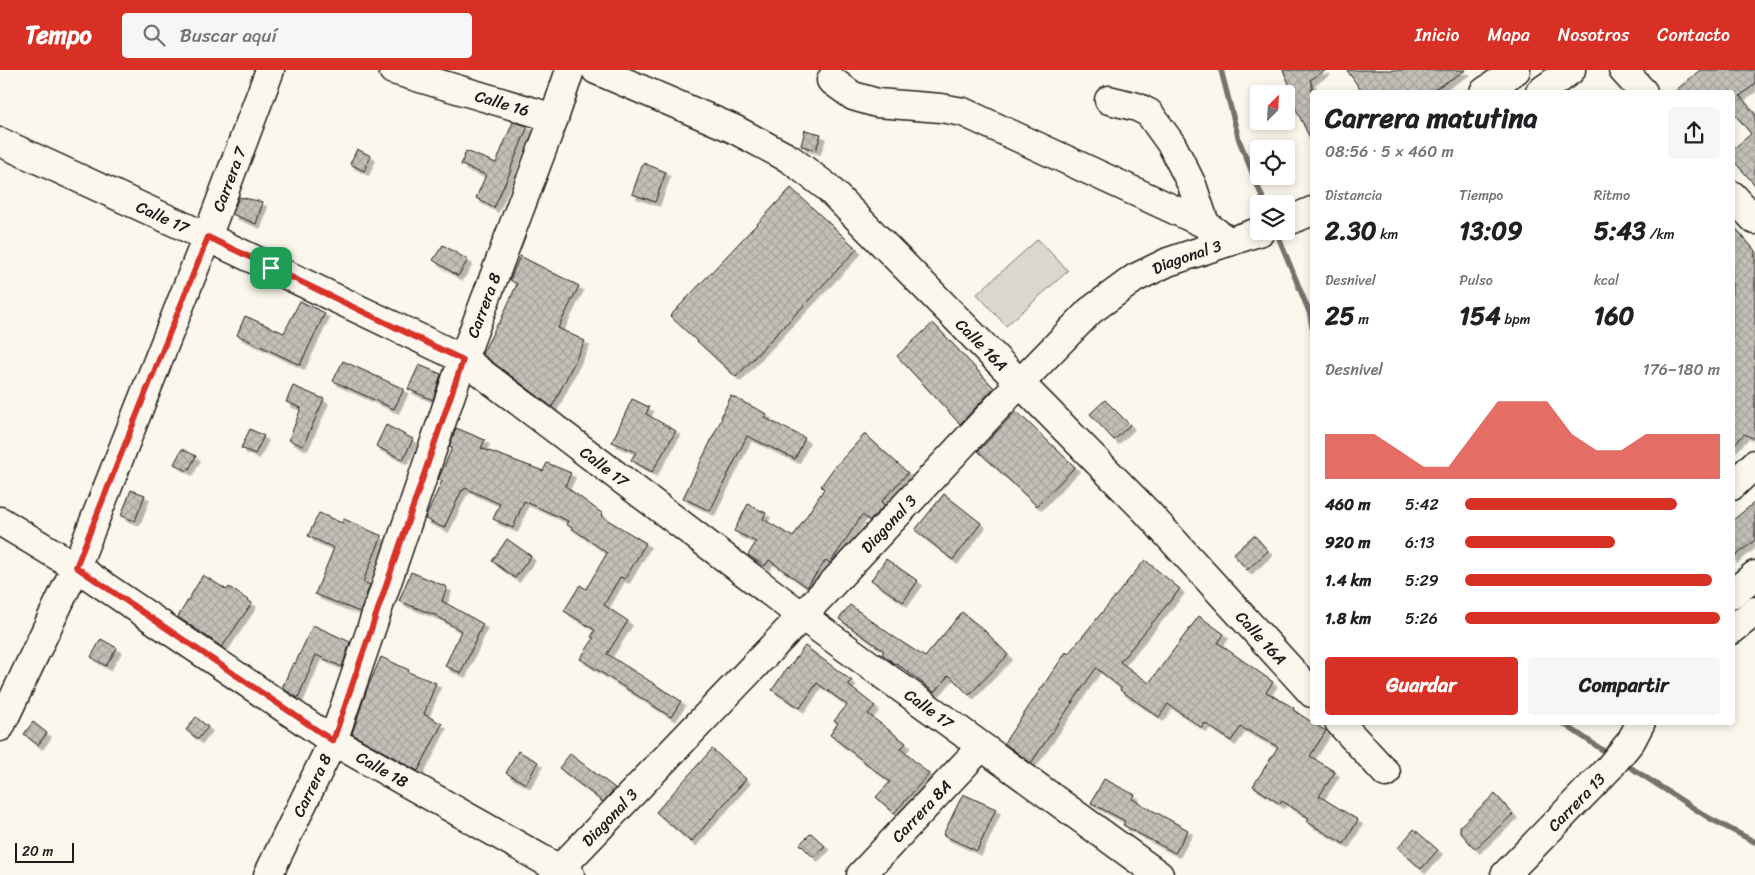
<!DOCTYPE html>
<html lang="es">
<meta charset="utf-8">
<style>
:root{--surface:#fff;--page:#f6f6f6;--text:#202124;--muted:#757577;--accent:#d93025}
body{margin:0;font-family:Sriracha,sans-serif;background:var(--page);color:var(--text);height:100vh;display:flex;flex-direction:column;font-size:19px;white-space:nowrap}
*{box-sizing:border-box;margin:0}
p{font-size:16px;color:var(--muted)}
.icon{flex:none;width:28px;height:28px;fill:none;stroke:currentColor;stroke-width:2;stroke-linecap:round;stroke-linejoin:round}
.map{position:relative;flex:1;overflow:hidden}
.details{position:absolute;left:1310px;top:20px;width:425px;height:635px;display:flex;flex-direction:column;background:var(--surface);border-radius:5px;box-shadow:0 2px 8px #0003}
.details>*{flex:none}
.needle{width:32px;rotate:24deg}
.fabs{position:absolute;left:1250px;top:15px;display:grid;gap:10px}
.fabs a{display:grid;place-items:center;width:45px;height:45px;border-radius:5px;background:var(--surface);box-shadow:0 2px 8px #0003;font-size:25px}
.scale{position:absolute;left:15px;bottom:12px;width:59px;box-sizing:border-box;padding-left:5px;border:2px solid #1c1c1c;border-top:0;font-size:14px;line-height:18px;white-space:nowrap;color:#1c1c1c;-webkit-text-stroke:4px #fbf7ec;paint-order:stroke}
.pin{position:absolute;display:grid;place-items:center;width:42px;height:42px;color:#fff;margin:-21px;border-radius:10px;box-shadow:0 2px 8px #0006}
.round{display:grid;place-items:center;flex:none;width:52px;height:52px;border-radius:5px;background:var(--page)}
.head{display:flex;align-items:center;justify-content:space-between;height:85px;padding:0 15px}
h1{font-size:28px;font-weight:700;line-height:38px}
.figures{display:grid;grid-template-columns:repeat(3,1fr);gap:8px;height:85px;padding:5px 15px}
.figures div{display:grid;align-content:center}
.figures b{font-size:25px;font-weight:700}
.figures small{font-size:14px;font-weight:400}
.figures p{font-size:14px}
.chart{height:140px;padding:10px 15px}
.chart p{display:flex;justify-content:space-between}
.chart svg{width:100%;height:90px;margin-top:5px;fill:var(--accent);opacity:.7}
.action{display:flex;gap:10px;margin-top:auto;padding:10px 15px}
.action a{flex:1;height:58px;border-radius:5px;background:var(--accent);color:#fff;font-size:20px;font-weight:700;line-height:58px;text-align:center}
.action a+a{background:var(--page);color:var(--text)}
ul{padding:0 15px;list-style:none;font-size:16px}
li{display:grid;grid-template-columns:80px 60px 1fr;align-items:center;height:38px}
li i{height:12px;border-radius:6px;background:var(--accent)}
header{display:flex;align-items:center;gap:30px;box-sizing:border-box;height:70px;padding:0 25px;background:var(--accent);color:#fff}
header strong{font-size:24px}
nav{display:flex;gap:28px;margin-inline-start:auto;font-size:18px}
.search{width:350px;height:45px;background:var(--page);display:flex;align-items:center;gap:12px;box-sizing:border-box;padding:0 18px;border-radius:5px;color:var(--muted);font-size:19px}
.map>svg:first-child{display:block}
.park{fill:#dad7ce;stroke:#7b7a75}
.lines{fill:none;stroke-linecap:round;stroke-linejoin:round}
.stream{stroke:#74726e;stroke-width:5.5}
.building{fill:url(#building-cross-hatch);stroke:#1c1c1c;filter:url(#shadow)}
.minor-casing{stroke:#1c1c1c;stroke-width:31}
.minor{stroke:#fbf7ec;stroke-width:28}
.route-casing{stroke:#fff;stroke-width:10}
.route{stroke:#d93025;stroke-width:6}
.labels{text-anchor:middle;stroke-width:4.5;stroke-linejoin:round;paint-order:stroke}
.street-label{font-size:16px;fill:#1c1c1c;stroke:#fbf7ec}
</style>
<header>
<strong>Tempo</strong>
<div class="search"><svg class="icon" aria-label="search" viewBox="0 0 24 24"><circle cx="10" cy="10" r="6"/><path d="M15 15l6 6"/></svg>Buscar aquí</div>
<nav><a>Inicio</a><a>Mapa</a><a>Nosotros</a><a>Contacto</a></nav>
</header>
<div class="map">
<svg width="1755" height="805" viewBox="0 0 1755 805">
<defs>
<pattern id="building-cross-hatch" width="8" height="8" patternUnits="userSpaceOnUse" patternTransform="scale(1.25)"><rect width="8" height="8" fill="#c3c0b8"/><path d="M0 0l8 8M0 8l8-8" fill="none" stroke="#a7a49e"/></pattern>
<filter id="shadow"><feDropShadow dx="4.5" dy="4.5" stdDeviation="0" flood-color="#0004"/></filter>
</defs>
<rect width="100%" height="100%" fill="#fbf7ec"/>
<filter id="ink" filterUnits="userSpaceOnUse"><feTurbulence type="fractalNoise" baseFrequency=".02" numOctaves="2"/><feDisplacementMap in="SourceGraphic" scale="10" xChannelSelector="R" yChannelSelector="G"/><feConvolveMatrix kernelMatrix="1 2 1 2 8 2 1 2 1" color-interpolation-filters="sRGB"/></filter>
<g filter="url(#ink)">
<path class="park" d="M 1038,169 L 1068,201 L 1006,256 L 977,224 Z"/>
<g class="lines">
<path class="stream" d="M 1221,0 L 1239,70 L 1265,134
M 1276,161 L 1310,244 L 1312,257
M 1561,652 L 1610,685
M 1622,692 L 1709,748 L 1755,772"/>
</g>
<path class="building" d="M 1283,0 L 1326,0 L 1310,10 L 1312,15 L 1312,72 L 1289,25 L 1293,23 Z
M 1347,0 L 1466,0 L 1430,22 L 1362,22 Z
M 1700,0 L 1755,0 L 1755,14 L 1740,26 L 1755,44 L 1755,115 L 1732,89 L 1732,80 L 1751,64 L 1732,41 L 1732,22 L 1674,22 Z
M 513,52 L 528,56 L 510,100 L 511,100 L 494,138 L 476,128 L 486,105 L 461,95 L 466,81 L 496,93 Z
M 805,60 L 821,64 L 816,80 L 801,76 Z
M 357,79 L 371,86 L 364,101 L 350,94 Z
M 643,93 L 666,102 L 655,132 L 632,124 Z
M 791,118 L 857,179 L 736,307 L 670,246 Z
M 239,127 L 263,132 L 256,154 L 232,144 Z
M 1732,154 L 1755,181 L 1755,369 L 1744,364 L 1732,377 Z
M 443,175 L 468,190 L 458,206 L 433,190 Z
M 520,186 L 579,216 L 558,258 L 585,271 L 552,337 L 482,284 L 498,253 L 499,254 L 517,214 L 510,210 Z
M 300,231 L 325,243 L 300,295 L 237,265 L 245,246 L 284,263 Z
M 933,253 L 994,318 L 960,354 L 897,286 Z
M 343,291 L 404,319 L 394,339 L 333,311 Z
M 419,295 L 441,304 L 433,330 L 408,319 Z
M 293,316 L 324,329 L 303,376 L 289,370 L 301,338 L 286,332 Z
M 731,326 L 767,344 L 765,348 L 805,368 L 795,389 L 747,366 L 710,441 L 683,428 L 722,348 L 721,347 Z
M 632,329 L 649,337 L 646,344 L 676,361 L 652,402 L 631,390 L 636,382 L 612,372 Z
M 1105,330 L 1130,355 L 1114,370 L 1090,344 Z
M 1016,341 L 1075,397 L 1037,436 L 978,381 Z
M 386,355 L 413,369 L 403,390 L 376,376 Z
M 456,358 L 485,370 L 481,378 L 543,401 L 547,393 L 571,403 L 565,416 L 603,444 L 601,446 L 646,473 L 625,509 L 620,507 L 604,535 L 628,551 L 607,584 L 681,631 L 671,647 L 580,589 L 594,568 L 591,567 L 595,560 L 564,541 L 580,515 L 586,519 L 607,483 L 566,454 L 568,451 L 524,431 L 513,458 L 493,449 L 500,434 L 465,418 L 463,421 L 462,420 L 444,458 L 425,449 L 442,411 L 438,410 L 452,378 L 449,377 Z
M 250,359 L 264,366 L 255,384 L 241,378 Z
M 865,364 L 908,403 L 881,432 L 885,435 L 870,451 L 862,445 L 833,489 L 830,493 L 826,490 L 807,517 L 769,490 L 765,496 L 748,485 L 756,472 L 734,461 L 748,434 L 766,443 L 763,449 L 793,467 L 824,419 L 821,416 L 833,399 Z
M 182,379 L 196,386 L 188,401 L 174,394 Z
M 131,420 L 145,425 L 135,451 L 121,446 Z
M 944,424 L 981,453 L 953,490 L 915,460 Z
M 1755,432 L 1755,470 L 1732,489 L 1732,451 Z
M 319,443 L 342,453 L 344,449 L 382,466 L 363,512 L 370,515 L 360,542 L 315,524 L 334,478 L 308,466 Z
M 1254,465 L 1268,481 L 1247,500 L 1233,484 Z
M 507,469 L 531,486 L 515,508 L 492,491 Z
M 886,489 L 918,511 L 903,532 L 871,510 Z
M 1145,490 L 1180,519 L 1120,592 L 1149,613 L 1199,546 L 1224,564 L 1218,573 L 1273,612 L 1266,622 L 1294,638 L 1293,640 L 1326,661 L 1310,686 L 1335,702 L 1319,726 L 1358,750 L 1344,774 L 1307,752 L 1309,748 L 1282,731 L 1280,734 L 1253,716 L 1278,677 L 1241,657 L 1231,671 L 1205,653 L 1202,658 L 1168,634 L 1159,647 L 1120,620 L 1121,618 L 1096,598 L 1031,693 L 1004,673 L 1066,582 L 1068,584 Z
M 411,502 L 447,517 L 442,531 L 483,554 L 461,603 L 445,596 L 461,561 L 437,546 L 399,531 Z
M 203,505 L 227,520 L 229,517 L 252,533 L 222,577 L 178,547 Z
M 850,535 L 894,567 L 925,587 L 962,542 L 985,561 L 1008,585 L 969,625 L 949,605 L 934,622 L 896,593 L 895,594 L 882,584 L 884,581 L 839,549 Z
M 313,555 L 350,572 L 342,597 L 316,585 L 298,628 L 282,618 L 293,593 L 295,594 Z
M 101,569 L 117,578 L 106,596 L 91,587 Z
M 805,576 L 852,611 L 848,615 L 875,636 L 868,644 L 906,673 L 901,679 L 929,704 L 894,743 L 876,727 L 890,712 L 830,665 L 838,653 L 834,651 L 847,635 L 817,613 L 800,638 L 772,620 L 787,598 L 788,599 Z
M 381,587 L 409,600 L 408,602 L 436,613 L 424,644 L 442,654 L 418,701 L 352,664 L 367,619 Z
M 196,647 L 208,657 L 198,669 L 186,660 Z
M 33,652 L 47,663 L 38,675 L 24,664 Z
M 712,679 L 746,709 L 691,772 L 656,742 Z
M 518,681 L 538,692 L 526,714 L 506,703 Z
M 570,684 L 615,718 L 603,732 L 559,698 Z
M 1104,709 L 1135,725 L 1132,729 L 1188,760 L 1175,783 L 1123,755 L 1125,751 L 1091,733 Z
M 963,724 L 996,739 L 977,781 L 943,765 Z
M 1495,724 L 1513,744 L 1475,779 L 1460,762 L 1460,756 Z
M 1414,759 L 1438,780 L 1421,799 L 1398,778 Z
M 811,763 L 825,776 L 813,787 L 800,774 Z"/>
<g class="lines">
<defs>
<g id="minor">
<path id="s1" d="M 393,0 L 554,48"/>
<path id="s2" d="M 596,0 L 734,59 L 790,89 L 827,117 L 1147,442 L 1312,623"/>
<path d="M 1623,0 L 1643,22"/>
<path d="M 831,10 L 853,26 L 877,33 L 941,38 L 963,42 L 1205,154 L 1229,172"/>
<path d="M 1484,22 L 1516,0"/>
<path d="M 1540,22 L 1571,0"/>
<path d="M 1109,30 L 1137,37 L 1149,43 L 1172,75 L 1192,115 L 1205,154"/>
<path id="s3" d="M 0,72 L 207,167 L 463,289 L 802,546 L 1159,805"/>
<path d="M 1732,125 L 1755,150"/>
<path d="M 1286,152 L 1312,141"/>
<path d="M 1732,416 L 1755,394"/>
<path id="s4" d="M 0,451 L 76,497 L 333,671 L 570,805"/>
<path d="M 1732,524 L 1755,505"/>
<path d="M 1732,560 L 1755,541"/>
<path d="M 1339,652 L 1386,703"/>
<path id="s5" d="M 0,657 L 76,497 L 207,167 L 270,0"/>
<path id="s6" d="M 268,805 L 333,671 L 463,289 L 554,48 L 570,0"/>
<path id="s7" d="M 554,805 L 802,546 L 1019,314 L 1090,241 L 1135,208 L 1168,192 L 1261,161"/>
<path id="s8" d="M 861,805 L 981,677"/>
<path id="s9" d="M 1505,805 L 1609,698 L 1631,671 L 1641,652"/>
</g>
</defs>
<use href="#minor" class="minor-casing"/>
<use href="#minor" class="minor"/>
</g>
</g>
<g class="lines" filter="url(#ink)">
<defs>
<path id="route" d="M 208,167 L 463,290 L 333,671 L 76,497 Z"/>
</defs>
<use href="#route" class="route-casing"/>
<use href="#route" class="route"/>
</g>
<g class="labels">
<g class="street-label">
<text dy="6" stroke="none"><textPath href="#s1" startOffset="114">Calle 16</textPath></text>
<text dy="6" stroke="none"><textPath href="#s5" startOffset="594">Carrera 7</textPath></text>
<text dy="6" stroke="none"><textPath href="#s3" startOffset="179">Calle 17</textPath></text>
<text dy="6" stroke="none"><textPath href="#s7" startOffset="890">Diagonal 3</textPath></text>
<text dy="6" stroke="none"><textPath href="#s6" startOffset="610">Carrera 8</textPath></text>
<text dy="6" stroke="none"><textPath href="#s2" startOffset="481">Calle 16A</textPath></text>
<text dy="6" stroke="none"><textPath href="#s3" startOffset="689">Calle 17</textPath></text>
<text dy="6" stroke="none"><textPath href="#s7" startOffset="485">Diagonal 3</textPath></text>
<text dy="6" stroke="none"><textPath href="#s2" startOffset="886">Calle 16A</textPath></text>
<text dy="6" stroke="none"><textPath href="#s3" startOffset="1094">Calle 17</textPath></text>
<text dy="6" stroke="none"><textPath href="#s4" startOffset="456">Calle 18</textPath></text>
<text dy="6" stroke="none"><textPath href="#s6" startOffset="100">Carrera 8</textPath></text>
<text dy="6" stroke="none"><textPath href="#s9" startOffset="102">Carrera 13</textPath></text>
<text dy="6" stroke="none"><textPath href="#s8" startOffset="88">Carrera 8A</textPath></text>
<text dy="6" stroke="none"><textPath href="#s7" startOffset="80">Diagonal 3</textPath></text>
</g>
</g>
</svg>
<div class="fabs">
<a><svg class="needle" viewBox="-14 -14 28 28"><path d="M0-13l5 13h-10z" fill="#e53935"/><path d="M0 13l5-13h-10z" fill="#757577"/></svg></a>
<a><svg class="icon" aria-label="locate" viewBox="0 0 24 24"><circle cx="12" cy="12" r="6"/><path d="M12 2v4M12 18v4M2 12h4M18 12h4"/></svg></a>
<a><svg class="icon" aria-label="layers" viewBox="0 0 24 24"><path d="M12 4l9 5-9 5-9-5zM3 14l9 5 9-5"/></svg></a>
</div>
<div class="scale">20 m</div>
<div class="pin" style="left:271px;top:198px;background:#1e9e55"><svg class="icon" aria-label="arrive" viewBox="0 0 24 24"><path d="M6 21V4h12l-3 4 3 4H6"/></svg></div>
<section class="details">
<div class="head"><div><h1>Carrera matutina</h1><p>08:56 · 5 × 460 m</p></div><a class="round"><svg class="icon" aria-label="share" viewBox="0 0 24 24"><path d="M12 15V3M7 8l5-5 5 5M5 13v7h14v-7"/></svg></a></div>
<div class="figures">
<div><p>Distancia</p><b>2.30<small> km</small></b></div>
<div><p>Tiempo</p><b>13:09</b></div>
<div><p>Ritmo</p><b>5:43<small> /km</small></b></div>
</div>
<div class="figures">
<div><p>Desnivel</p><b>25<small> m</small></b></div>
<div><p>Pulso</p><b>154<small> bpm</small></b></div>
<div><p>kcal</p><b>160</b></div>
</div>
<div class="chart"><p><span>Desnivel</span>176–180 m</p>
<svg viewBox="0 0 160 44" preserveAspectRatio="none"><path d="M0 44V22L10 22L20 22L30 30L40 38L50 38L60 22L70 6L80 6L90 6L100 22L110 30L120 30L130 22L140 22L150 22L160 22V44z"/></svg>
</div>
<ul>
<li><b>460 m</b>5:42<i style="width:83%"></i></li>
<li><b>920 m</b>6:13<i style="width:59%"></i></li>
<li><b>1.4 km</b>5:29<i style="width:97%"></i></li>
<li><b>1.8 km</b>5:26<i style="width:100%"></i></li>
</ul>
<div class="action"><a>Guardar</a><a>Compartir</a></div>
</section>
</div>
